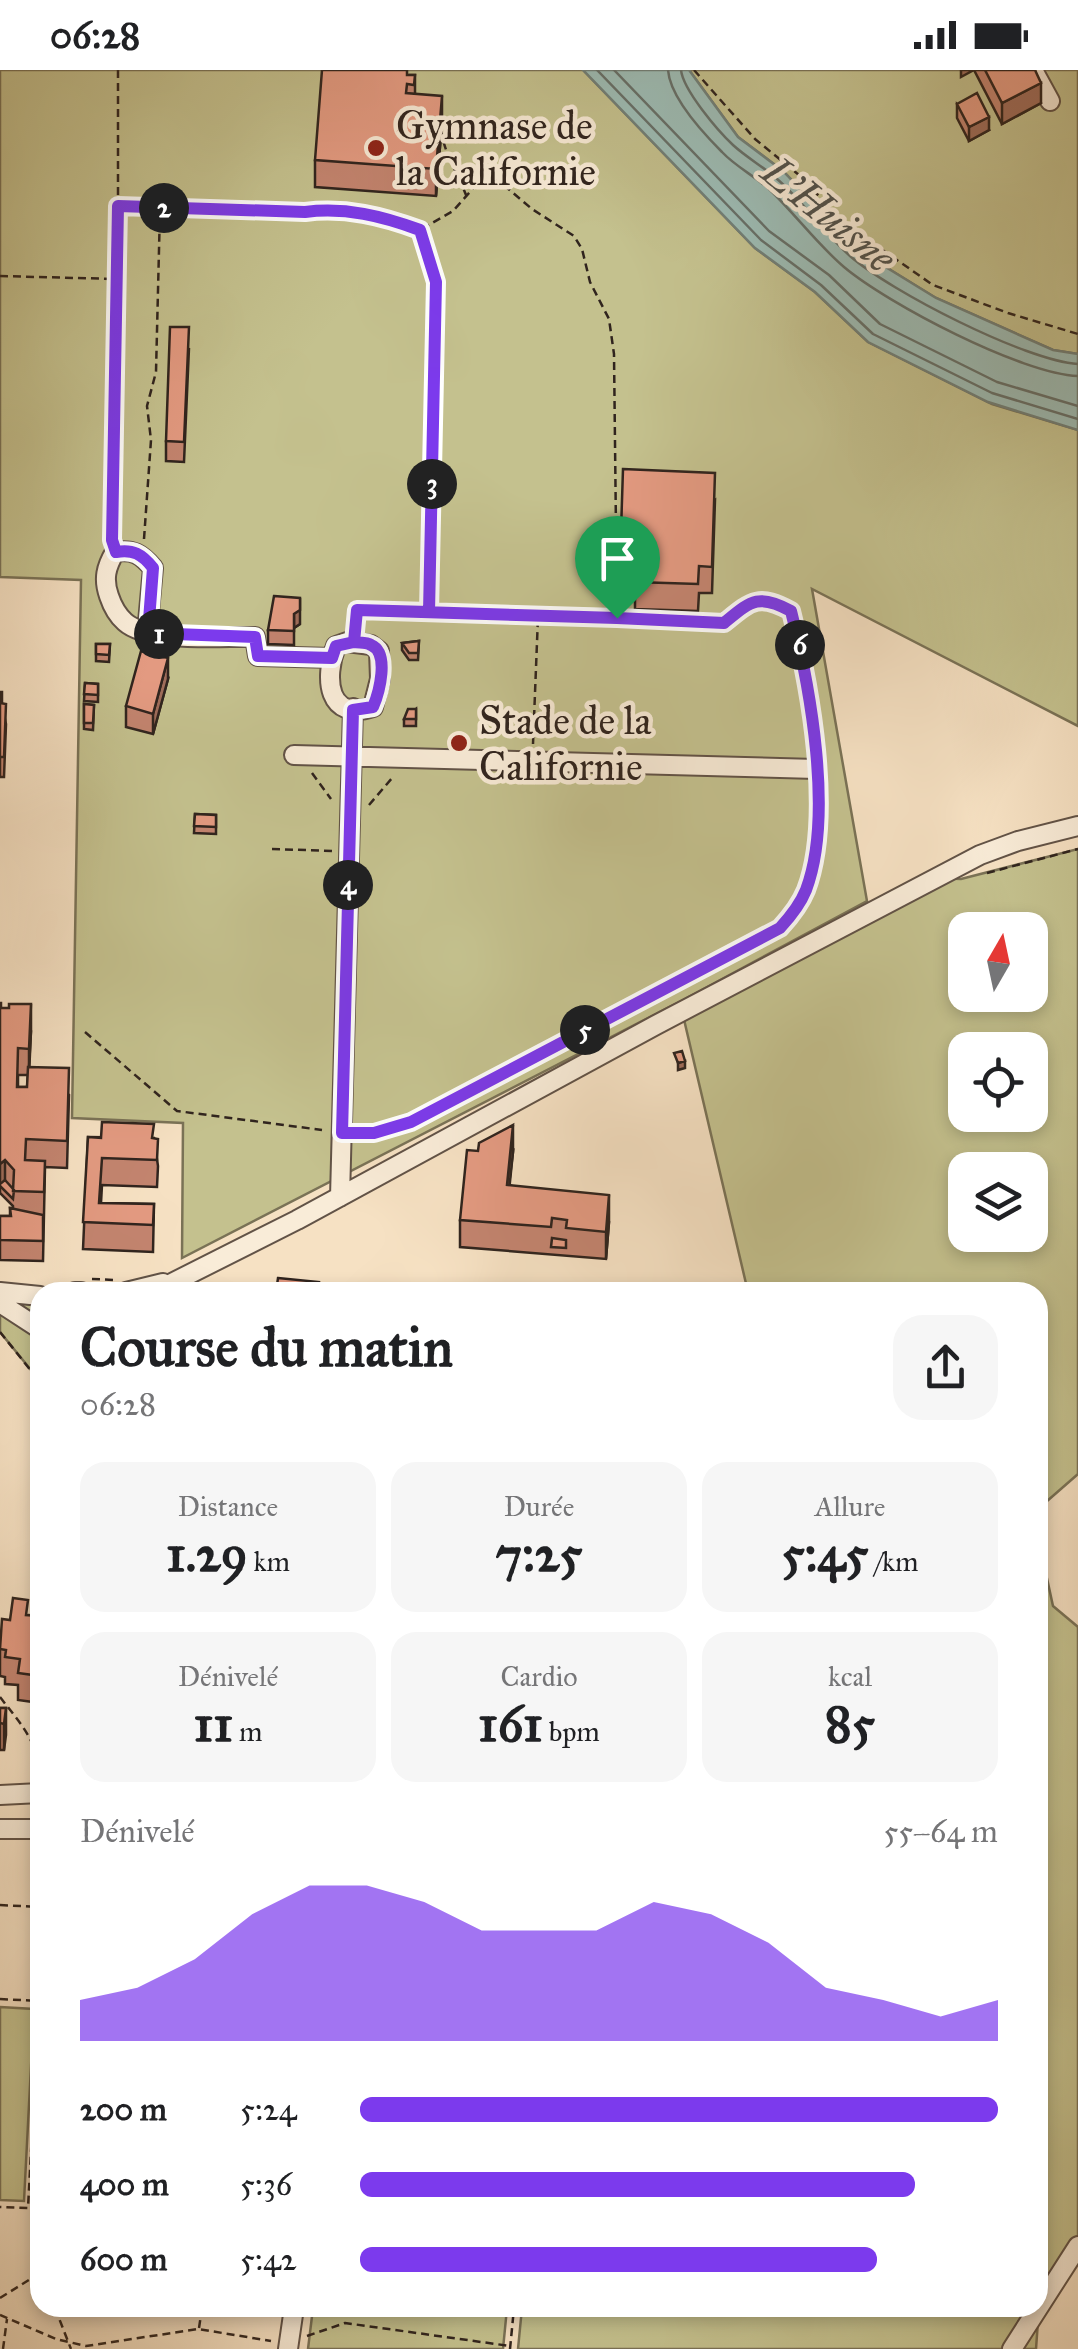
<!DOCTYPE html>
<html lang="fr">
<meta charset="utf-8">
<style>
:root{--surface:#fff;--page:#f6f6f6;--text:#202124;--muted:#757577;--accent:#7c3aed}
body{margin:0;font-family:"IM FELL Great Primer",serif;background:var(--page);color:var(--text);height:100vh;display:flex;flex-direction:column;font-size:38px;white-space:nowrap}
*{box-sizing:border-box;margin:0}
p{font-size:32px;color:var(--muted)}
.icon{flex:none;width:55px;height:55px;fill:none;stroke:currentColor;stroke-width:2;stroke-linecap:round;stroke-linejoin:round}
.map{position:relative;flex:1;overflow:hidden}
.details{position:absolute;left:30px;top:1212px;width:1018px;height:1035px;display:flex;flex-direction:column;background:var(--surface);border-radius:30px;box-shadow:0 5px 15px #0003}
.details>*{flex:none}
.needle{width:65px;rotate:9deg}
.controls{position:absolute;left:948px;top:842px;display:grid;gap:20px}
.controls a{display:grid;place-items:center;width:100px;height:100px;border-radius:20px;background:var(--surface);box-shadow:0 5px 15px #0003;font-size:50px}
.pin{position:absolute;display:grid;place-items:center;width:85px;height:85px;color:#fff;margin:-102px -42px;border-radius:50% 50% 50% 0;rotate:-45deg;box-shadow:0 0 10px #0007}
.pin .icon{rotate:45deg}
.km{position:absolute;width:50px;height:50px;margin:-25px;border-radius:50%;background:#222;color:#fff;font-size:28px;line-height:50px;text-align:center}
.round{display:grid;place-items:center;flex:none;width:105px;height:105px;border-radius:30px;background:var(--page)}
.headline{display:flex;align-items:center;justify-content:space-between;height:170px;padding:0 50px}
h1{font-size:55px;font-weight:700;line-height:75px}
.stats{display:grid;grid-template-columns:repeat(3,1fr);gap:15px;height:170px;padding:10px 50px}
.stats div{display:grid;align-content:center;border-radius:25px;background:var(--page);text-align:center}
.stats b{font-size:50px;font-weight:700}
.stats small{font-size:28px;font-weight:400}
.stats p{font-size:28px}
.chart{height:280px;padding:20px 50px}
.chart p{display:flex;justify-content:space-between}
.chart svg{width:100%;height:180px;margin-top:10px;fill:var(--accent);opacity:.7}
ul{padding:0 50px;list-style:none;font-size:32px}
li{display:grid;grid-template-columns:160px 120px 1fr;align-items:center;height:75px}
li i{height:25px;border-radius:12px;background:var(--accent)}
.status{display:flex;justify-content:space-between;align-items:center;height:70px;padding:0 50px;background:var(--surface);direction:ltr}
.status svg{height:28px;fill:currentColor}
.map>svg:first-child{display:block}
.green{fill:#c4c18e;stroke:#7a7256;stroke-width:2.5;fill-rule:evenodd}
.water{fill:#9dbdb6;stroke:#718079;stroke-width:2.5}
.lines{fill:none;stroke-linecap:round;stroke-linejoin:round}
.shore{stroke:#66706a;stroke-width:2.5}
.minor-casing{stroke:#625347;stroke-width:22}
.path{stroke:#30241e;stroke-width:2.5;stroke-dasharray:8 5;stroke-linecap:butt}
.minor{stroke:#f9ecd8;stroke-width:18}
.wall{fill:#c3846f;stroke:#30241e;stroke-width:2.5;fill-rule:evenodd}
.shaded-wall{fill:#9f6c5a;stroke:#30241e;stroke-width:2.5}
.building{fill:#e39a81;stroke:#30241e;stroke-width:2.5}
.route-casing{stroke:#fff;stroke-width:20}
.route{stroke:#7c3aed;stroke-width:12}
.poi-dot{fill:#8f2418;stroke:#f9ecd8;stroke-width:4}
.labels{text-anchor:middle;stroke-width:9;stroke-linejoin:round;paint-order:stroke}
.poi-label{font-size:40px;fill:#30241e;stroke:#f9ecd8;text-anchor:start}
.water-label{font-size:42px;font-style:italic;fill:#51524c;stroke:#f9ecd8}
</style>
<div class="status"><b>06:28</b><svg viewBox="0 0 49 12"><path d="M0 12V9h3v3zM5 12V6h3v6zM10 12V3h3v9zM15 12V0h3v12zM26 1h20v11H26zM47 4h2v5h-2z"/></svg></div>
<div class="map">
<svg width="1078" height="2279" viewBox="0 0 1078 2279">
<rect width="100%" height="100%" fill="#f6e1c3"/>
<filter id="stains"><feTurbulence type="fractalNoise" baseFrequency=".002" numOctaves="4"/><feColorMatrix values="0 0 0 0 .2 0 0 0 0 .09 0 0 0 0 .02 0 0 0 .5 -.17"/></filter>
<radialGradient id="worn" r=".72"><stop offset=".6" stop-color="#630" stop-opacity="0"/><stop offset="1" stop-color="#630" stop-opacity=".3"/></radialGradient>
<path class="green" d="M 0,0 L 583,0 L 755,178 L 815,222 L 868,272 L 992,334 L 1078,360 L 1078,656 L 812,519 L 867,831 L 683,930 L 182,1188 L 183,1053 L 72,1048 L 81,510 L 0,507 Z
M 689,0 L 1078,0 L 1078,284 L 1053,280 L 936,228 L 858,180 L 783,101 L 738,67 Z
M 1078,779 L 1078,1404 L 1038,1439 L 1038,1222 L 748,1222 L 682,941 L 936,808 L 961,809 ZM 965,860 L 1030,860 L 1030,925 L 965,925 ZM 965,980 L 1030,980 L 1030,1045 L 965,1045 ZM 965,1100 L 1030,1100 L 1030,1165 L 965,1165 Z
M 0,1222 L 40,1226 L 40,1311 L 0,1262 Z
M 1038,1467 L 1053,1536 L 1078,1557 L 1078,2176 L 1039,2237 L 1036,2279 L 518,2279 L 522,2238 L 1038,2238 Z
M 0,1937 L 34,1939 L 24,2131 L 0,2130 Z
M 313,2238 L 507,2238 L 503,2279 L 308,2279 Z"/>
<path class="water" d="M 583,0 L 689,0 L 738,67 L 783,101 L 858,180 L 936,228 L 1053,280 L 1078,284 L 1078,360 L 988,332 L 868,272 L 815,222 L 755,178 Z"/>
<g class="lines">
<path class="shore" d="M 597,0 L 761,170 L 821,215 L 873,264 L 992,323 L 1078,349
M 614,0 L 769,161 L 829,205 L 880,254 L 997,312 L 1078,336
M 668,0 C 670,27 703,63 722,82 C 736,97 755,106 770,120 C 796,145 817,174 844,197 C 888,234 1022,304 1078,306
M 681,0 C 683,20 718,61 733,75 C 746,87 762,96 776,108 C 803,131 823,162 850,186 C 890,221 1026,291 1078,294"/>
<defs>
<path id="minor" d="M 1033,0 L 1050,31
M 147,563 L 153,498 C 141,484 133,479 115,482 C 106,497 103,509 109,526 C 112,535 117,545 125,552 C 148,573 224,566 255,567 L 258,586 L 332,588
M 347,572 L 371,575 L 379,581 L 380,609 L 373,637 C 327,652 324,608 336,576 Z
M 294,685 L 816,699
M 340,1127 L 353,638
M 0,1222 L 40,1226
M 75,1222 L 81,1222
M 126,1222 L 163,1213
M 154,1222 L 297,1150 L 656,955 L 980,785 L 1018,771 L 1078,756
M 0,1233 L 40,1259
M 0,1725 L 40,1723
M 0,1759 L 40,1759
M 288,2279 L 294,2238
M 1012,2279 L 1078,2176"/>
</defs>
<use href="#minor" class="minor-casing"/>
<path class="path" d="M 118,0 L 118,135 L 305,141 C 346,137 382,146 420,160 L 453,141 L 477,114 L 493,106 L 532,139 L 574,166 L 582,179 L 590,212 L 609,249 L 614,284 L 617,548 L 724,553 C 751,531 758,523 791,541 L 801,580 L 814,683
M 694,0 L 755,69 L 799,105 L 845,154 L 933,215 L 1008,243 L 1078,264
M 441,59 C 444,84 457,101 466,125
M 420,161 L 436,212 L 429,542
M 0,206 L 115,209
M 112,464 L 118,137
M 144,469 L 151,370 L 147,336 L 156,302 L 160,139
M 356,553 L 357,540 L 615,548
M 533,674 L 538,547
M 312,703 L 331,729
M 369,735 L 393,707
M 272,779 L 333,781
M 987,803 L 1078,779
M 85,962 L 177,1041 L 322,1060
M 360,1063 L 374,1063 L 411,1052 L 780,858 C 816,818 821,768 817,716
M 92,1209 L 114,1210
M 0,1262 L 40,1312
M 0,1627 C 19,1652 40,1673 39,1706
M 0,1835 L 40,1837
M 0,1929 L 39,1931 L 28,2138 L 0,2137
M 0,2228 L 40,2203
M 55,2238 L 71,2279
M 0,2245 L 56,2269 L 86,2276 L 198,2259 L 271,2271
M 199,2258 L 202,2238
M 307,2266 L 345,2253 L 510,2276
M 3,2279 L 7,2249
M 510,2279 L 514,2238"/>
<use href="#minor" class="minor"/>
</g>
<path class="wall" d="M 974,0 L 1035,0 L 1041,33 L 1002,54 Z
M 409,5 L 415,5 L 415,23 L 442,52 L 436,126 L 315,117 L 315,90 Z
M 957,34 L 989,60 L 969,71 L 957,48 Z
M 189,278 L 184,392 L 166,391 L 166,371 Z
M 715,430 L 712,523 L 699,523 L 698,541 L 635,539 L 635,521 L 620,520 L 620,493 Z
M 300,554 L 294,558 L 294,575 L 268,574 L 268,560 Z
M 419,571 L 418,590 L 409,590 L 402,580 L 402,573 Z
M 96,574 L 110,574 L 109,592 L 96,591 Z
M 168,609 L 153,664 L 126,657 L 126,636 Z
M 85,613 L 98,614 L 98,632 L 84,631 Z
M 0,622 L 2,622 L 2,633 L 6,654 L 4,707 L 0,707 Z
M 84,634 L 94,635 L 93,660 L 84,659 Z
M 416,639 L 416,656 L 404,656 L 404,649 Z
M 195,744 L 216,745 L 216,764 L 194,763 Z
M 0,933 L 1,938 L 31,961 L 29,997 L 69,1025 L 67,1098 L 45,1097 L 43,1191 L 0,1190 L 0,1146 L 10,1146 L 10,1138 L 13,1138 L 13,1136 L 0,1123 ZM 18,1005 L 28,1005 L 27,1017 L 18,1017 Z
M 88,1067 L 154,1068 L 158,1096 L 157,1117 L 102,1115 L 101,1133 L 154,1134 L 153,1182 L 83,1179 Z
M 513,1082 L 509,1115 L 609,1152 L 606,1189 L 460,1177 L 460,1150 Z
M 28,1545 L 40,1546 L 40,1611 L 36,1610 L 33,1632 L 18,1630 L 18,1615 L 5,1614 L 5,1607 L 0,1606 L 0,1564 L 10,1550 Z
M 0,1638 L 6,1638 L 4,1680 L 0,1680 Z"/>
<path class="shaded-wall" d="M 961,0 L 974,0 L 961,7 Z
M 1041,13 L 1041,33 L 1002,54 L 1002,33 Z
M 442,26 L 442,52 L 436,126 L 436,99 Z
M 989,47 L 989,60 L 969,71 L 969,57 Z
M 300,528 L 300,554 L 294,558 L 294,544 Z
M 168,588 L 168,609 L 153,664 L 153,644 Z
M 31,934 L 31,961 L 29,1006 L 29,979 Z
M 685,991 L 685,998 L 678,1000 L 678,993 Z
M 513,1055 L 513,1082 L 507,1141 L 507,1115 Z
M 5,1090 L 5,1117 L 0,1116 L 0,1094 Z
M 609,1125 L 609,1152 L 606,1189 L 606,1162 Z
M 36,1584 L 36,1610 L 33,1632 L 33,1605 Z
M 6,1638 L 6,1665 L 4,1680 L 4,1654 Z"/>
<path class="building" d="M 322,0 L 407,0 L 407,5 L 415,5 L 414,15 L 407,14 L 406,23 L 442,26 L 436,99 L 315,90 Z
M 985,0 L 1035,0 L 1041,13 L 1002,33 Z
M 977,23 L 989,47 L 969,57 L 957,34 Z
M 170,257 L 189,257 L 184,372 L 166,371 Z
M 623,399 L 715,403 L 712,497 L 699,496 L 698,514 L 635,512 L 636,494 L 620,493 Z
M 274,526 L 300,528 L 300,540 L 294,544 L 294,561 L 268,560 Z
M 419,571 L 418,583 L 409,583 L 402,573 Z
M 96,574 L 110,574 L 109,585 L 96,584 Z
M 141,581 L 168,588 L 153,644 L 126,636 Z
M 85,613 L 98,614 L 98,625 L 84,624 Z
M 0,633 L 6,634 L 4,687 L 0,687 Z
M 84,634 L 94,635 L 93,653 L 84,653 Z
M 408,639 L 416,639 L 416,649 L 404,649 Z
M 195,744 L 216,745 L 216,757 L 194,756 Z
M 0,933 L 1,933 L 1,938 L 9,938 L 9,934 L 31,934 L 29,979 L 18,978 L 17,1017 L 27,1017 L 28,997 L 69,998 L 67,1071 L 26,1069 L 25,1090 L 45,1091 L 44,1122 L 13,1121 L 14,1100 L 5,1090 L 0,1094 Z
M 682,981 L 685,991 L 678,993 L 674,983 Z
M 102,1052 L 154,1054 L 152,1068 L 158,1069 L 157,1090 L 102,1088 L 99,1133 L 154,1134 L 153,1155 L 83,1152 L 88,1067 L 101,1068 Z
M 513,1055 L 507,1115 L 609,1125 L 606,1162 L 566,1158 L 567,1150 L 552,1148 L 551,1157 L 460,1150 L 467,1080 L 478,1081 L 479,1073 Z
M 5,1110 L 14,1120 L 13,1129 L 0,1116 L 0,1114 Z
M 10,1138 L 43,1145 L 43,1171 L 0,1170 L 0,1146 L 11,1146 Z
M 552,1168 L 566,1170 L 566,1178 L 551,1177 Z
M 278,1208 L 319,1212 L 318,1222 L 276,1222 Z
M 181,1214 L 236,1218 L 235,1222 L 181,1222 Z
M 13,1528 L 28,1530 L 26,1545 L 40,1546 L 40,1584 L 36,1584 L 33,1605 L 18,1603 L 20,1589 L 5,1587 L 6,1580 L 0,1579 L 2,1549 L 10,1550 Z
M 0,1638 L 6,1638 L 4,1654 L 0,1653 Z"/>
<g class="lines">
<defs>
<path id="route" d="M 617,548 C 530,545 443,543 357,540 L 354,572 L 336,576 L 332,588 L 258,586 L 255,567 L 148,563 L 153,498 C 142,484 133,479 116,482 L 112,470 L 118,136 L 305,142 C 346,137 382,146 420,160 L 436,212 L 429,542 L 357,540 L 354,572 C 360,573 366,572 371,575 C 390,583 379,623 373,637 L 353,640 L 342,1063 L 374,1063 L 411,1052 L 780,858 C 791,846 800,835 806,820 C 834,746 810,617 791,541 C 758,523 751,531 724,553 L 617,548"/>
</defs>
<use href="#route" class="route-casing"/>
<use href="#route" class="route"/>
</g>
<g class="poi-dot">
<circle cx="376" cy="78" r="10"/>
<circle cx="459" cy="673" r="10"/>
</g>
<g class="labels">
<g class="poi-label">
<text x="396" y="69">Gymnase de<tspan x="396" dy="46">la Californie</tspan></text>
<text x="479" y="664">Stade de la<tspan x="479" dy="46">Californie</tspan></text>
</g>
<g class="water-label">
<text transform="translate(829 144) rotate(39)" y="15">L'Huisne</text>
</g>
</g>
<rect width="100%" height="100%" filter="url(#stains)"/>
<rect width="100%" height="100%" fill="url(#worn)"/>
</svg>
<div class="controls">
<a><svg class="needle" viewBox="-14 -14 28 28"><path d="M0-13l5 13h-10z" fill="#e53935"/><path d="M0 13l5-13h-10z" fill="#757577"/></svg></a>
<a><svg class="icon" aria-label="locate" viewBox="0 0 24 24"><circle cx="12" cy="12" r="6"/><path d="M12 2v4M12 18v4M2 12h4M18 12h4"/></svg></a>
<a><svg class="icon" aria-label="layers" viewBox="0 0 24 24"><path d="M12 4l9 5-9 5-9-5zM3 14l9 5 9-5"/></svg></a>
</div>
<div class="pin" style="left:617px;top:548px;background:#1e9e55"><svg class="icon" aria-label="arrive" viewBox="0 0 24 24"><path d="M6 21V4h12l-3 4 3 4H6"/></svg></div>
<b class="km" style="left:159px;top:564px">1</b>
<b class="km" style="left:164px;top:138px">2</b>
<b class="km" style="left:432px;top:414px">3</b>
<b class="km" style="left:348px;top:815px">4</b>
<b class="km" style="left:585px;top:960px">5</b>
<b class="km" style="left:800px;top:575px">6</b>
<section class="details">
<div class="headline"><div><h1>Course du matin</h1><p>06:28</p></div><a class="round"><svg class="icon" aria-label="share" viewBox="0 0 24 24"><path d="M12 15V3M7 8l5-5 5 5M5 13v7h14v-7"/></svg></a></div>
<div class="stats">
<div><p>Distance</p><b>1.29<small> km</small></b></div>
<div><p>Durée</p><b>7:25</b></div>
<div><p>Allure</p><b>5:45<small> /km</small></b></div>
</div>
<div class="stats">
<div><p>Dénivelé</p><b>11<small> m</small></b></div>
<div><p>Cardio</p><b>161<small> bpm</small></b></div>
<div><p>kcal</p><b>85</b></div>
</div>
<div class="chart"><p><span>Dénivelé</span>55–64 m</p>
<svg viewBox="0 0 160 44" preserveAspectRatio="none"><path d="M0 44V34L10 31L20 24L30 13L40 6L50 6L60 10L70 17L80 17L90 17L100 10L110 13L120 20L130 31L140 34L150 38L160 34V44z"/></svg>
</div>
<ul>
<li><b>200 m</b>5:24<i style="width:100%"></i></li>
<li><b>400 m</b>5:36<i style="width:87%"></i></li>
<li><b>600 m</b>5:42<i style="width:81%"></i></li>
</ul>
</section>
</div>
